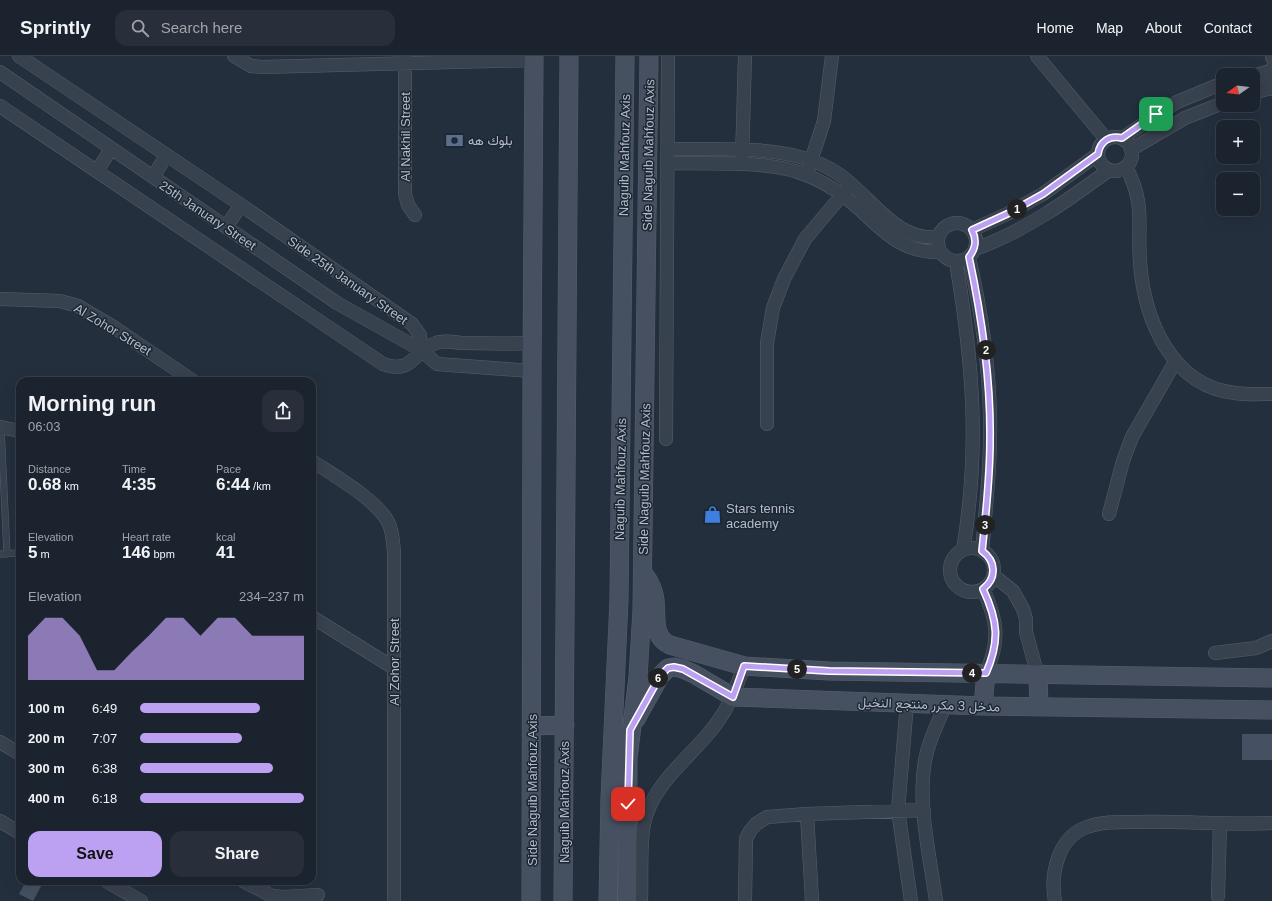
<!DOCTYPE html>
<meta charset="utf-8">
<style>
:root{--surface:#1b232e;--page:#282f3a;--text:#f1f3f6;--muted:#a0a4aa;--line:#39404a;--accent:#bca0f2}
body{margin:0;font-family:Arial,Vazirmatn,sans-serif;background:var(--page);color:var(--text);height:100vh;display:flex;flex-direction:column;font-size:15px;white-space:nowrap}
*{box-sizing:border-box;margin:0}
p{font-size:13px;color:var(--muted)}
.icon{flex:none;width:22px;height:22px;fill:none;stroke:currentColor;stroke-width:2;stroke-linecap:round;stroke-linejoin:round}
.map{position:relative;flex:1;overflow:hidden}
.sheet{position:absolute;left:16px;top:321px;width:300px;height:508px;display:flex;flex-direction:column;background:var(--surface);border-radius:12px;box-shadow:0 4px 16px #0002,0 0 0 1px var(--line)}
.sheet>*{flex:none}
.needle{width:26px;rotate:256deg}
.fabs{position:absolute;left:1216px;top:12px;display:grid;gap:8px}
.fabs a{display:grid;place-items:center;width:44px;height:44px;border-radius:8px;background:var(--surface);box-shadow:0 4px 16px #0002,0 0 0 1px var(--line);font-size:20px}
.pin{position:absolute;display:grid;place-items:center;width:34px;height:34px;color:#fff;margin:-17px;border-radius:8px;box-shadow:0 2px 6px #0006}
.km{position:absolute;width:20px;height:20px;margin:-10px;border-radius:50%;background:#222;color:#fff;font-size:11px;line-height:20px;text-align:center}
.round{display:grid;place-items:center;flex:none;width:42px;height:42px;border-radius:12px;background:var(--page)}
.head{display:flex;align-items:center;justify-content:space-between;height:68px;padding:0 12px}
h1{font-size:22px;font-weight:600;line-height:30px}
.metrics{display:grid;grid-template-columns:repeat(3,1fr);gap:6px;height:68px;padding:4px 12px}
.metrics div{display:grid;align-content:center}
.metrics b{font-size:17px;font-weight:600}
.metrics small{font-size:11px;font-weight:400}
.metrics p{font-size:11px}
.chart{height:112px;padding:8px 12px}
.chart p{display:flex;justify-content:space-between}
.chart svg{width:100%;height:72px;margin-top:4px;fill:var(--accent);opacity:.7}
.button{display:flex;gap:8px;margin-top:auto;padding:8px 12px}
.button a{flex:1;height:46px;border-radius:12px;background:var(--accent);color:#111;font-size:16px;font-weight:600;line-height:46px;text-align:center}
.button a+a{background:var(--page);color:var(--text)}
ul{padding:0 12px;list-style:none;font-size:13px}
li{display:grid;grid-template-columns:64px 48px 1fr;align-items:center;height:30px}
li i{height:10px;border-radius:5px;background:var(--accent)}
header{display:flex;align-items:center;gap:24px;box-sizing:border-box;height:56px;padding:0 20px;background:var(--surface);border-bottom:1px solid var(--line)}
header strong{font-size:19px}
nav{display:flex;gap:22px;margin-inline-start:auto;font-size:14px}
.search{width:280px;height:36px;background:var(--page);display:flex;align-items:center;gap:10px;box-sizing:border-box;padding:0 14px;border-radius:12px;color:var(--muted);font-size:15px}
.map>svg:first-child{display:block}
.building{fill:#455162}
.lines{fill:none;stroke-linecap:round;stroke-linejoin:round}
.lane-casing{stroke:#565f6c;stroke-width:7}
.street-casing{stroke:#565f6c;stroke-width:14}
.secondary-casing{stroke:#565f6c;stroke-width:19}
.lane{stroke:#38414e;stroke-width:6}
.street{stroke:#38414e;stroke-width:13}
.secondary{stroke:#465061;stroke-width:18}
.route-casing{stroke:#fff;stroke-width:8}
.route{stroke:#bca0f2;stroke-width:5}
.labels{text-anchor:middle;stroke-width:3;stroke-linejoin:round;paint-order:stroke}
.street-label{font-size:13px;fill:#b4bcc9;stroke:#1d2633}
.poi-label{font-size:13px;fill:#b4bcc9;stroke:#1d2633;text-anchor:start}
</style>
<header>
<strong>Sprintly</strong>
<div class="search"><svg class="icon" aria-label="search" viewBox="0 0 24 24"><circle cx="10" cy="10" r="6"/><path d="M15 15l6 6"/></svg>Search here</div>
<nav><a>Home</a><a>Map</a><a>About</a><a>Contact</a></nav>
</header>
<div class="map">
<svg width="1272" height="845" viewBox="0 0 1272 845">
<rect width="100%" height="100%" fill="#242f3e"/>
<path class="building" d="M 1242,678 L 1272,678 L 1272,704 L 1242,704 Z
M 26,825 L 44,825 L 33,845 L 19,838 Z"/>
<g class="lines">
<defs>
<path id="lane" d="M 1,371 L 7,498
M 0,498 L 20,497"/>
<path id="street" d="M 19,0 L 241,149 L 412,268 L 420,279 L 421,294
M 234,0 L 251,10 L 262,11 L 534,4
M 405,0 L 405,138 L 408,149 L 415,159
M 1037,0 L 1106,83
M 1272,0 L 1272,1
M 1272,12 L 1268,24 L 1272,33
M 0,16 L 337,247 L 421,294 L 437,308 L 532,315
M 1253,20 L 1270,15
M 1253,37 L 1271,32
M 0,50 L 383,308 C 413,319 413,295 436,287 C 443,284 453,286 461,287 C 484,287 508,288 532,287
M1098 98a17 17 0 1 1 34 0a17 17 0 1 1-34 0Z
M 1122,82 L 1177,46 L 1223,27
M 668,93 C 720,94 792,87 837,117 C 870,138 894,186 938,181
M 1132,93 L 1185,62 L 1223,47
M 742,103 L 745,0
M 667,107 C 706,108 771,104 806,119 C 819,124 831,131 841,138 C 876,163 892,197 940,196
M 809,111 L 824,65 L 832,0
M 1126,111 C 1146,150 1137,166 1140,206 C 1144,263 1171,330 1235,337 C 1247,339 1260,338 1272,338
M 97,115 L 111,93
M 153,121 L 166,100
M938 186a19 19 0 1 1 38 0a19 19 0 1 1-38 0Z
M 226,171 L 241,149
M 972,174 L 1007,158 L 1043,138 L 1098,98
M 975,193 C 1025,175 1067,145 1109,114
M 969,201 C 981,254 989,307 990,361 C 991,406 986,450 982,495
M 956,206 C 973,306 980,393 963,494
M 0,243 L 60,245 L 78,250 L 112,270 L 193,325
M 767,368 L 767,287 L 773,252 L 784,223 L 805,183 L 847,133
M 0,371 L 20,375
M 666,383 L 668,0
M 312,405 C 333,419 377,444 388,466 C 393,475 393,487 394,496 L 394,845
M 1109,458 L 1123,405 L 1132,381 L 1175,306
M950 514a22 22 0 1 1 44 0a22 22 0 1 1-44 0Z
M 993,519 L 1013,535 L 1023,553 L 1026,563 L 1026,576 L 1038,620
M 983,533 C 998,565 1000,585 986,617
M 312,561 L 394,612
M 1215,597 L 1256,592 L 1272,585
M 907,647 L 898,754 L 911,845
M 0,686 L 20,698
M 807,758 L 812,845
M 0,765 L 20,777
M 106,825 L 141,845
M 243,825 L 272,840 L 285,841 L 318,839
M 1218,840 L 1220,767
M 641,845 C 642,822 639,776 647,757 C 660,721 695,697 716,668 C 730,649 736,632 744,610
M 745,845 L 746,783 L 750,775 L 756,768 L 767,761 L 807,758 L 924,754
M 936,845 C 930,799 915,741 927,696 C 931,680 939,664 946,648
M 1055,845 C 1050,818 1058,781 1087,771 C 1103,765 1122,766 1139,766 C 1183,765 1228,769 1272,767"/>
<path id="secondary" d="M 644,518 C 650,526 654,534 655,544 C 657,561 652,581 670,589 L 744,610 L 829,615 L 1272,622
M 1038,620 L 1039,650
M 983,650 L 986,617
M 636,663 L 660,620 L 668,612 L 674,611 L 683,613 L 694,618 L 733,641 L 983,650 L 1272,654
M 532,670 L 565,669
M 531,845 L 532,315 L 534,0
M 563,845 L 569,0
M 608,845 L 610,742 L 619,544 L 625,0
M 627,845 L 628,702 L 638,621 L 642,554 L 649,0"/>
</defs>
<use href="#lane" class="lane-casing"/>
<use href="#street" class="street-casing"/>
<use href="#secondary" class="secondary-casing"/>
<use href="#lane" class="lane"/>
<use href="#street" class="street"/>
<use href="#secondary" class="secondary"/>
</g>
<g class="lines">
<defs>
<path id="route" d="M 628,748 L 630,674 L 660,620 L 668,612 L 674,611 L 683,613 L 733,641 L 744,610 L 829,615 L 986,617 C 1000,585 998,565 983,533 C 997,522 996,505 982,495 C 986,458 990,422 990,385 C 991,323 982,262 969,201 C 976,192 977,184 972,174 L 1007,158 L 1043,138 L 1098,98 C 1100,85 1110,79 1122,82 L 1156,58"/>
</defs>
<use href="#route" class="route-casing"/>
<use href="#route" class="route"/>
</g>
<defs>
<symbol id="bank-bare" viewBox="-9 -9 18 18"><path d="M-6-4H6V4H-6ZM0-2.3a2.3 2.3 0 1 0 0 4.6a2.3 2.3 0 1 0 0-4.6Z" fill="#5c6f8a" stroke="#1d2633" stroke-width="2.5" paint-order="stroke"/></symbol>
<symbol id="shop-bare" viewBox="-9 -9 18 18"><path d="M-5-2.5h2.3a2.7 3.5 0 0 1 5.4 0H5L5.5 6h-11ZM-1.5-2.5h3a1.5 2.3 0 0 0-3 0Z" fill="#3f7fe0" stroke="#1d2633" stroke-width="2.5" paint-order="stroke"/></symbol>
</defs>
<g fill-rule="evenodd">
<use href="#bank-bare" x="442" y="72" width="25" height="25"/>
<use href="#shop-bare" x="700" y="446" width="25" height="25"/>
</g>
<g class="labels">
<g class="street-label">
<text transform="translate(405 81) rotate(-90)" y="5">Al Nakhil Street</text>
<text transform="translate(624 99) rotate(-89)" y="5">Naguib Mahfouz Axis</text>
<text transform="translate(648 99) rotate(-89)" y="5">Side Naguib Mahfouz Axis</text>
<text transform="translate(208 159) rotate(34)" y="5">25th January Street</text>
<text transform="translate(348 224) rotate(35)" y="5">Side 25th January Street</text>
<text transform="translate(113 273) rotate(31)" y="5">Al Zohor Street</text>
<text transform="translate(620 423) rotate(-89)" y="5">Naguib Mahfouz Axis</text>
<text transform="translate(644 423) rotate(-89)" y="5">Side Naguib Mahfouz Axis</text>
<text transform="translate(394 606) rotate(-90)" y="5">Al Zohor Street</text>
<text transform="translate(929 648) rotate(2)" y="5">مدخل 3 مكرر منتجع النخيل</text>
<text transform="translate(532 734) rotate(-90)" y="5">Side Naguib Mahfouz Axis</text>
<text transform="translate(564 746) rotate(-90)" y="5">Naguib Mahfouz Axis</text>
</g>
<g class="poi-label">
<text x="468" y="89">بلوك هه</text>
<text x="726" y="457">Stars tennis<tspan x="726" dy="15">academy</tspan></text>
</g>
</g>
</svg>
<div class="fabs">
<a><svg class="needle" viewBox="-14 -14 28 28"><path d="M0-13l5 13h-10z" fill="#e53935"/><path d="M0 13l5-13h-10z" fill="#a0a4aa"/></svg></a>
<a>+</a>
<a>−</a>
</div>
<div class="pin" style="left:1156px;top:58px;background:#1e9e55"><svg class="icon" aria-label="arrive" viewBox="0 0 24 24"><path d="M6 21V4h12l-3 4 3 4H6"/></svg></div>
<div class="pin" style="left:628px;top:748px;background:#d93025"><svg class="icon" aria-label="check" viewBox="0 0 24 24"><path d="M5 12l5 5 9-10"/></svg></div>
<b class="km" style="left:1017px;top:153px">1</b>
<b class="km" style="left:986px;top:294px">2</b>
<b class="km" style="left:985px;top:469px">3</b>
<b class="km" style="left:972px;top:617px">4</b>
<b class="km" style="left:797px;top:613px">5</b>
<b class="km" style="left:658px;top:622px">6</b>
<section class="sheet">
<div class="head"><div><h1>Morning run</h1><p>06:03</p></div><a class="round"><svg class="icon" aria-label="share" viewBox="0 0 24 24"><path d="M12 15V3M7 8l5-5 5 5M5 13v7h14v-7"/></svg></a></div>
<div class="metrics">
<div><p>Distance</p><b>0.68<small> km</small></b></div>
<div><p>Time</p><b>4:35</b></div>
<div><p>Pace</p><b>6:44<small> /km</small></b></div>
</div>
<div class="metrics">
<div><p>Elevation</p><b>5<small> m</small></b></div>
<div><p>Heart rate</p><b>146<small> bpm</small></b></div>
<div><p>kcal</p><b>41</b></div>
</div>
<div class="chart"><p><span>Elevation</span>234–237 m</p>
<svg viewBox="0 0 160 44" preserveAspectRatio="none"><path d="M0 44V17L10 6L20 6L30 17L40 38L50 38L60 27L70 17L80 6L90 6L100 17L110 6L120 6L130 17L140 17L150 17L160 17V44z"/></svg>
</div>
<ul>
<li><b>100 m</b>6:49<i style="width:73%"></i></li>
<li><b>200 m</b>7:07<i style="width:62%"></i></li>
<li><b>300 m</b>6:38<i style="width:81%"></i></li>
<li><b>400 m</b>6:18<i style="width:100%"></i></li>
</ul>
<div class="button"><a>Save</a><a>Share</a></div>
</section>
</div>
